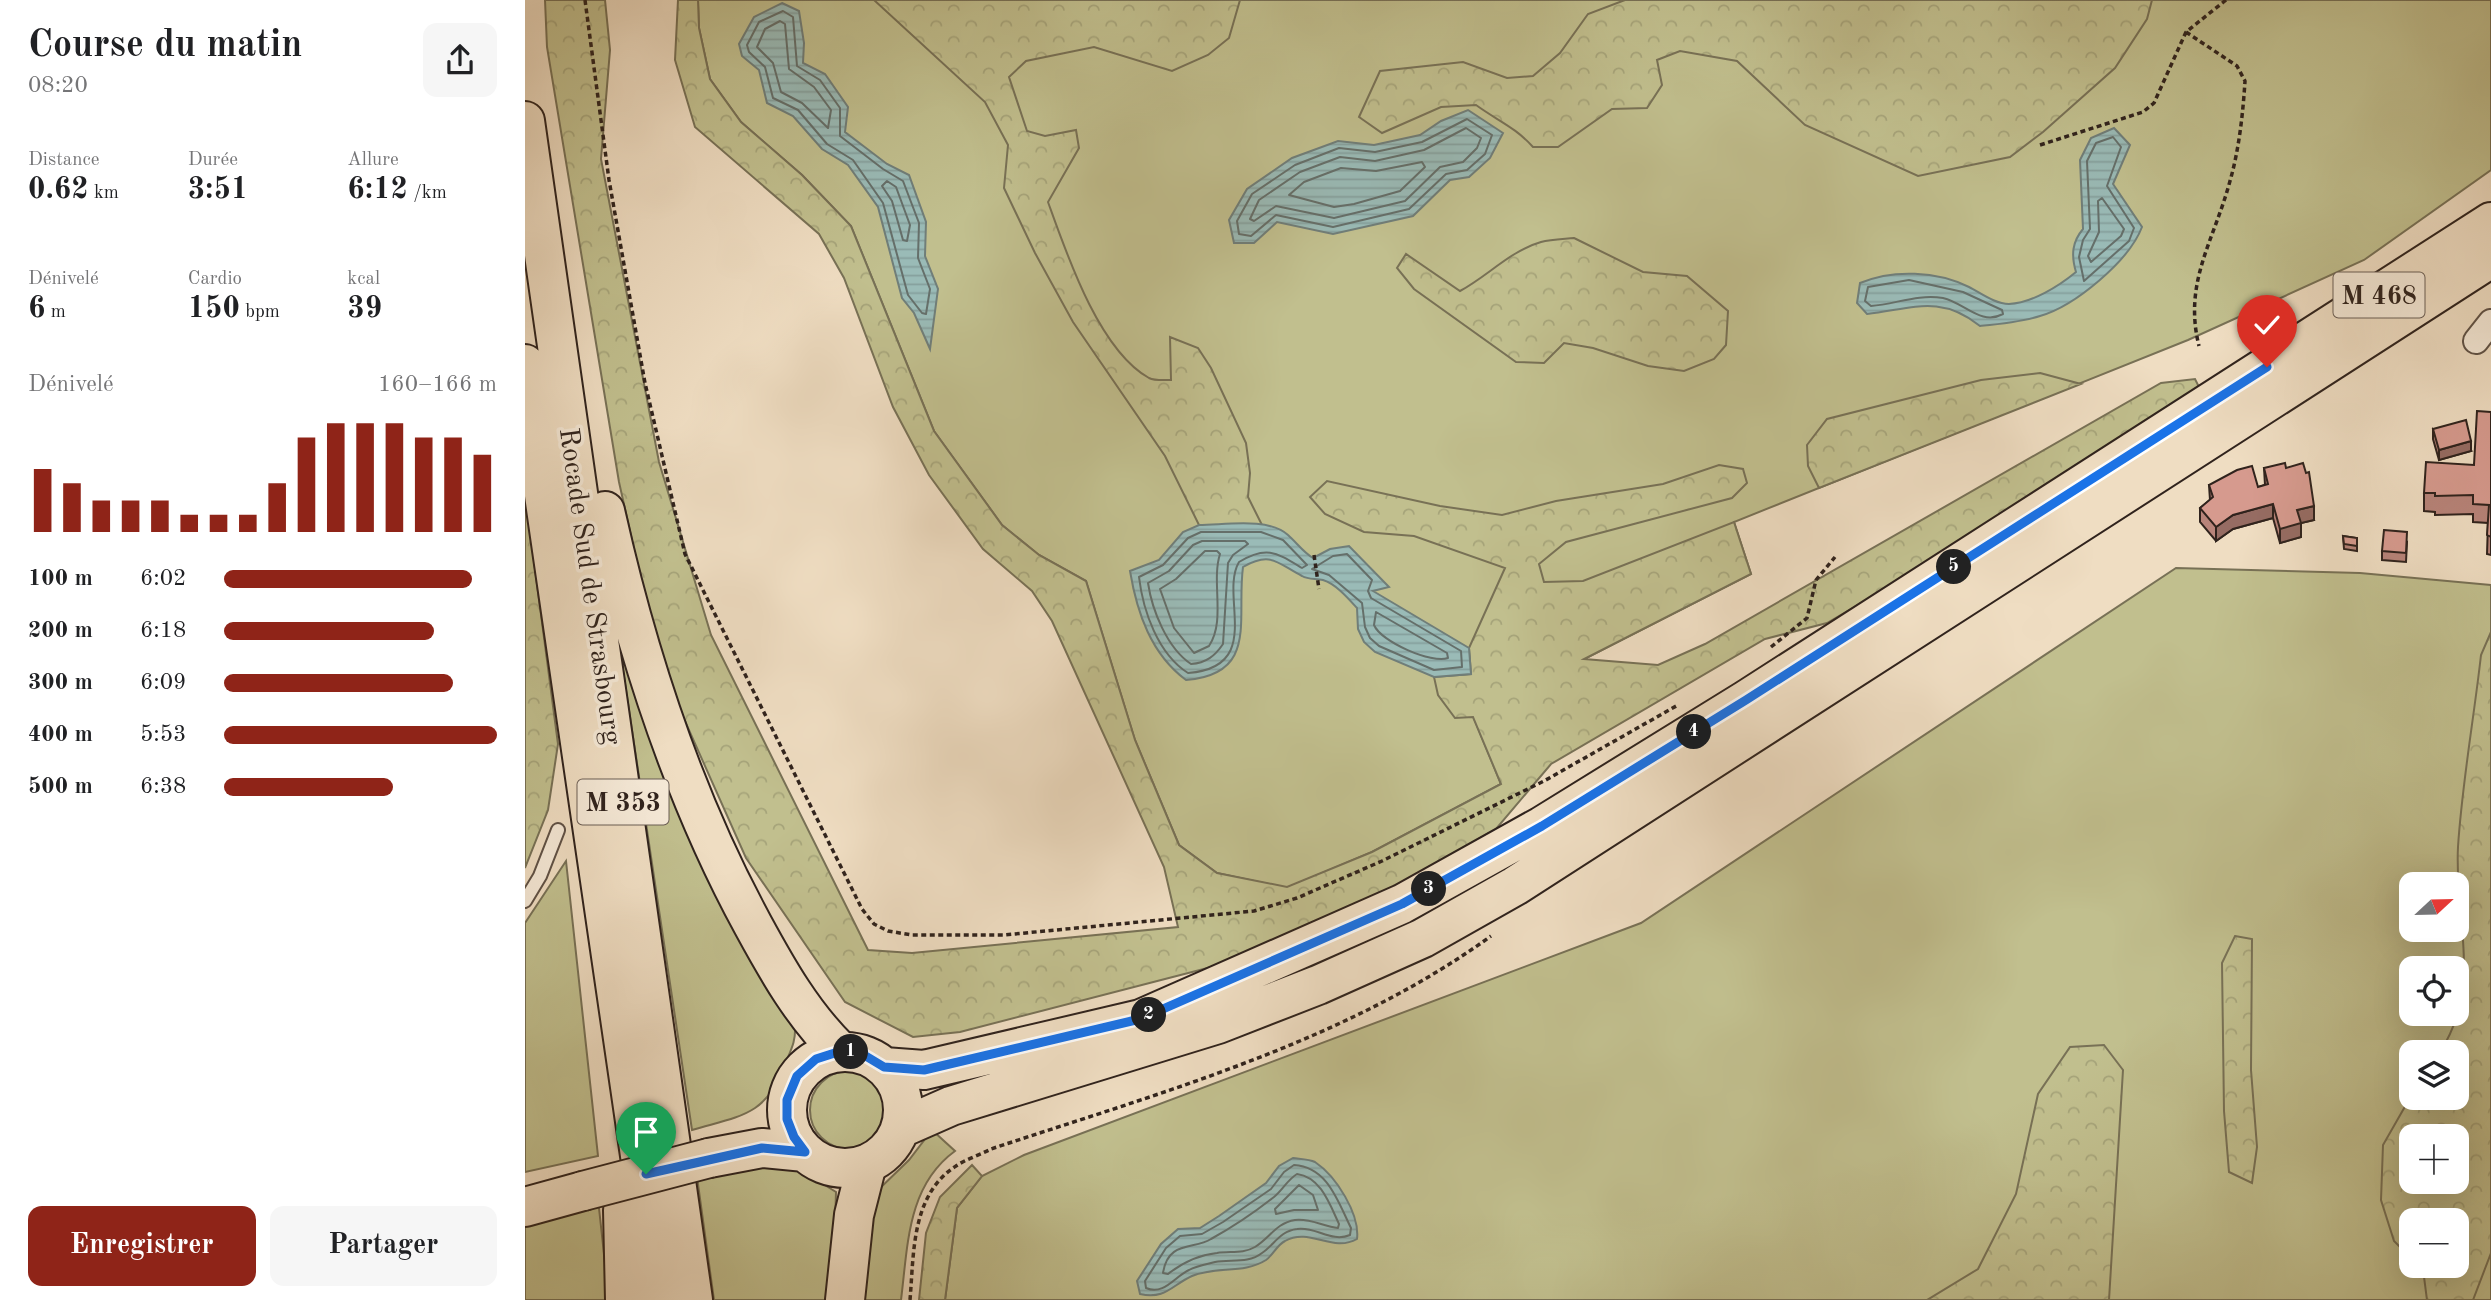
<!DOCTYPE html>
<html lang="fr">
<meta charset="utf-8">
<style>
:root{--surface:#fff;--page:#f6f6f6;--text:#202124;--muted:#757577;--accent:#8f2418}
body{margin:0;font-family:"Old Standard TT",serif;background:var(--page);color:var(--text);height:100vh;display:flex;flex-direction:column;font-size:26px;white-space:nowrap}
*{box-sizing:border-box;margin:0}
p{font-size:23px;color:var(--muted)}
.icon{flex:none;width:38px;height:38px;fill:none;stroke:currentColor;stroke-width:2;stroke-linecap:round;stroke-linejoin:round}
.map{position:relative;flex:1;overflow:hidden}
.details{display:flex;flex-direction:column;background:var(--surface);width:525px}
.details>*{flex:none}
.needle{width:46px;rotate:68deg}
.tools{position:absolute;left:1874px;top:872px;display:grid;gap:14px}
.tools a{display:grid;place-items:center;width:70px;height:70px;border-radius:14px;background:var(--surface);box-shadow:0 7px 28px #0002;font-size:35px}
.pin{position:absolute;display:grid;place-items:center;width:60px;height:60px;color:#fff;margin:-72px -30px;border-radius:50% 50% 50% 0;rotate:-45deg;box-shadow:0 0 7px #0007}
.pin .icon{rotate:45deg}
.km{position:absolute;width:35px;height:35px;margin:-18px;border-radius:50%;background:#222;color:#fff;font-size:19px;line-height:35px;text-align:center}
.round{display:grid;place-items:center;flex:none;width:74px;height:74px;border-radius:14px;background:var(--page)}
.summary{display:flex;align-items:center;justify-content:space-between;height:119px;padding:0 28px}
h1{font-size:38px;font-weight:700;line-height:52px}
.metrics{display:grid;grid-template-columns:repeat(3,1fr);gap:10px;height:119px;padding:7px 28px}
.metrics div{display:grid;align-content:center}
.metrics b{font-size:30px;font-weight:700}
.metrics small{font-size:19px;font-weight:400}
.metrics p{font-size:19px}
.chart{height:196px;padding:14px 28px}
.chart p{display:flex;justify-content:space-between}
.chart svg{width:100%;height:126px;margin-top:7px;stroke:var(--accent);stroke-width:6}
.primary-button{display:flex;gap:14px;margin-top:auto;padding:14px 28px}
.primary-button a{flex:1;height:80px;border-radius:14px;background:var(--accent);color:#fff;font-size:28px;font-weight:700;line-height:80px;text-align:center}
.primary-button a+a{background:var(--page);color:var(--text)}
ul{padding:0 28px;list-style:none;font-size:23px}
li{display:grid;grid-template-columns:112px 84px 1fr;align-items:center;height:52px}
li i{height:18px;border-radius:9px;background:var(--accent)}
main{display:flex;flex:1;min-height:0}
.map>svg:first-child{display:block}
.grass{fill:#c1bf8e;stroke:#787156;stroke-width:2;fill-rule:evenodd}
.forest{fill:url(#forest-crowns);stroke:#787156;stroke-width:2;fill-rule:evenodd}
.water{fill:url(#water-rules);stroke:#707e79;stroke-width:2}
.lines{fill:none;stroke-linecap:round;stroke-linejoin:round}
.shore{stroke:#656f6a;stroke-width:2}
.lane-casing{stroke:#605246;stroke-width:16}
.street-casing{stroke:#605246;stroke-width:28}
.primary-casing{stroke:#30231d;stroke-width:42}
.highway-casing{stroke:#30231d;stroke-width:42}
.path{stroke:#30231d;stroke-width:3.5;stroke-dasharray:5 3.5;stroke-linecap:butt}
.lane{stroke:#f5e9d7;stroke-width:12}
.street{stroke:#f5e9d7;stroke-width:24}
.primary{stroke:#efddc2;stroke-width:38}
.highway{stroke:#efddc2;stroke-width:38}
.primary-bridge-casing{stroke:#30231d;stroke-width:42;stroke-linecap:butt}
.primary-bridge{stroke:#efddc2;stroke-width:38}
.wall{fill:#b8847a;stroke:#30231d;stroke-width:2}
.shaded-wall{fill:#966c63;stroke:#30231d;stroke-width:2}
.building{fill:#d69a8e;stroke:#30231d;stroke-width:2}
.route-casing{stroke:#fff;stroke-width:14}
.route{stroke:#1a73e8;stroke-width:9}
.labels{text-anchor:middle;stroke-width:7;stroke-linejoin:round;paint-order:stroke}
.shield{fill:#f5e9d7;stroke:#6b5e55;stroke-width:2}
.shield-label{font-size:26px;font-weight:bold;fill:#30231d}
.street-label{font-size:28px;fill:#30231d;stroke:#f5e9d7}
</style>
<main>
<section class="details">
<div class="summary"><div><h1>Course du matin</h1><p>08:20</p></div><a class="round"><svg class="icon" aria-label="share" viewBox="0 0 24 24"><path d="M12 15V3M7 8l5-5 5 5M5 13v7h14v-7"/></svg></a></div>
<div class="metrics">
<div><p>Distance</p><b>0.62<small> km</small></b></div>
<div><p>Durée</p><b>3:51</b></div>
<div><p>Allure</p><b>6:12<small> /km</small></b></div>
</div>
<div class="metrics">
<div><p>Dénivelé</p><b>6<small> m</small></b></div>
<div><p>Cardio</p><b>150<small> bpm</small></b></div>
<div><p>kcal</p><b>39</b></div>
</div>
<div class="chart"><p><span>Dénivelé</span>160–166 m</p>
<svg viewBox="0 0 160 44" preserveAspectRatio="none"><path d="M5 44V22M15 44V27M25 44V33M35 44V33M45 44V33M55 44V38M65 44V38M75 44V38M85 44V27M95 44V11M105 44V6M115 44V6M125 44V6M135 44V11M145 44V11M155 44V17"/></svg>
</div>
<ul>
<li><b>100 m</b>6:02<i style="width:91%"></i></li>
<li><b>200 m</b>6:18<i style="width:77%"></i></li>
<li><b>300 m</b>6:09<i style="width:84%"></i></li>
<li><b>400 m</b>5:53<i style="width:100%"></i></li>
<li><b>500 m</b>6:38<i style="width:62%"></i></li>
</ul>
<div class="primary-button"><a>Enregistrer</a><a>Partager</a></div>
</section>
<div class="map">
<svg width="1966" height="1300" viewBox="0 0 1966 1300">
<defs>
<pattern id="forest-crowns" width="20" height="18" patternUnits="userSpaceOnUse" patternTransform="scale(1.75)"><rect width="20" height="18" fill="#c1bf8e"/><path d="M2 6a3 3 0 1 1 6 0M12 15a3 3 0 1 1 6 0" fill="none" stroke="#a6a47a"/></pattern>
<pattern id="water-rules" width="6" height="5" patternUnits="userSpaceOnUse" patternTransform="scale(1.75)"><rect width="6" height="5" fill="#9abbb7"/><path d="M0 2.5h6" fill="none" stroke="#85a09d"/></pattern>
</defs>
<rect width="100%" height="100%" fill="#efddc2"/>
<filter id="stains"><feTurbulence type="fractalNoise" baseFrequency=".00286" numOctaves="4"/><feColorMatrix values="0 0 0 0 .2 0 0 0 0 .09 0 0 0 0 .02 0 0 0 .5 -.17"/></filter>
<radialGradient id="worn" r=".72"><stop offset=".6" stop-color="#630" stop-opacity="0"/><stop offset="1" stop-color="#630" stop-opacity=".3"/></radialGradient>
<path class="grass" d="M 173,0 L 1966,0 L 1966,170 L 1839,260 L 1663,340 L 1209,522 L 1226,574 L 948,716 L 976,784 L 847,852 L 762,888 L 692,873 L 654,845 L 610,740 L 561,581 L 514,555 L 477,525 L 409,431 L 326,226 L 277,175 L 216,122 L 185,79 L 174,28 Z
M 1651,568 L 1835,573 L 1966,585 L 1966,1300 L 420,1300 L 432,1208 L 457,1176 L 499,1155 L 1116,923 ZM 1886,884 L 1932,884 L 1932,929 L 1886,929 ZM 1886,968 L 1932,968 L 1932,1013 L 1886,1013 ZM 1886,1052 L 1932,1052 L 1932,1097 L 1886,1097 ZM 1886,1136 L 1932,1136 L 1932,1181 L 1886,1181 ZM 1886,1220 L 1932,1220 L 1932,1265 L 1886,1265 Z
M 86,590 L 270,1026 C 271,1043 265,1051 259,1067 C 241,1116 214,1116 167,1130 Z
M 41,861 L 73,1156 L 0,1172 L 0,923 Z
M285 1110a39 39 0 1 1 78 0a39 39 0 1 1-78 0Z
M 407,1130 L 430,1151 C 382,1186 383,1245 376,1300 L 333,1300 L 350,1193 L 384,1160 Z
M 256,1158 L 311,1192 L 308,1300 L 189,1300 L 172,1177 Z
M 73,1199 L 84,1300 L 0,1300 L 0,1219 Z"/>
<path class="forest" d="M 20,0 L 80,0 L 85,50 L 76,159 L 134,462 L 186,635 L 343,950 L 387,953 L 653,927 L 639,867 L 527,621 L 507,591 L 458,549 L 404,475 L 368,407 L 319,278 L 294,234 L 170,127 L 150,60 L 153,0 L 173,0 L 174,28 L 185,79 L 216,122 L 277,175 L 326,226 L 409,431 L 477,525 L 514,555 L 561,581 L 610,740 L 654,845 L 692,873 L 762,887 L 847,852 L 976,784 L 948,717 L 930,718 L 913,695 L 909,677 L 946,674 L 944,648 L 980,568 L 889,536 L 839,532 L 800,514 L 785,497 L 802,481 L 915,506 L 977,515 L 1031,501 L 1138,484 L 1194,465 L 1218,469 L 1222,483 L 1207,498 L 1041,542 L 1014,564 L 1019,582 L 1058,581 L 1209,522 L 1226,574 L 1059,659 L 1133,665 L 1180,644 L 1636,383 L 1670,379 L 1676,391 L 1391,571 L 1302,623 L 1240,639 L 1026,764 L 971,829 L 814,918 L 698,964 L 435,1032 L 388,1037 L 320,1002 L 221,858 L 143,683 L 123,612 L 94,482 L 22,47 Z
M 349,0 L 715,0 L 704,38 L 683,55 L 647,71 L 569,47 L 501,61 L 484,77 L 502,131 L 520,136 L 551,130 L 554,148 L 523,202 C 542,255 574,350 624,378 C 630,381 639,380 646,380 L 645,337 L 673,348 L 686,368 L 721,443 L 725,473 L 723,497 L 737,525 L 674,525 L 640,456 L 548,322 L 510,253 L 479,188 L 483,145 L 460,102 Z
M 1100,0 L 1627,0 L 1622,19 L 1590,68 L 1518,132 L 1485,157 L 1393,176 L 1280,125 L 1212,61 L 1155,51 L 1132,60 L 1137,85 L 1122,108 L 1087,109 L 1033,147 L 1008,147 C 990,127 973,121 951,105 L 916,107 L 857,133 L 834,117 L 855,71 L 938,62 L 982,78 L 1008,76 L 1035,53 L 1063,14 Z
M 1049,238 L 1118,272 L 1162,276 L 1203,311 L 1201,345 L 1189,359 L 1159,371 L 1123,366 L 1068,348 L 1039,343 L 1019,363 L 991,362 L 889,289 L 872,268 L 881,254 L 935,291 C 963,276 985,251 1016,242 C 1026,239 1039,239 1049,238 Z
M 1515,373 L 1556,384 L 1294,488 L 1283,466 L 1282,445 L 1302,419 L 1456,380 Z
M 0,493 L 33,744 L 23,810 L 0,868 Z
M 1966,632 L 1966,1253 L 1948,1300 L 1902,1300 L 1898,1269 L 1894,1265 L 1932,1265 L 1932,1220 L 1886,1220 L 1886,1258 L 1869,1241 L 1856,1200 L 1858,1145 L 1886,1096 L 1932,1097 L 1932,1052 L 1915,1052 C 1958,986 1929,919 1933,847 C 1937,783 1949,718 1956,655 ZM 1886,1136 L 1932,1136 L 1932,1181 L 1886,1181 Z
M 1710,936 L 1727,939 L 1726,1070 L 1732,1147 L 1727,1183 L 1704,1172 L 1699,1111 L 1697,963 Z
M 1579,1045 L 1598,1070 L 1584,1300 L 1402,1300 L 1453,1269 L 1491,1194 L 1513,1094 L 1545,1047 Z
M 447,1165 L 457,1176 L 432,1208 L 420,1300 L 394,1300 L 401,1233 L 415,1197 Z"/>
<path class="water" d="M 257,3 L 274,11 L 279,43 L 278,63 L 300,74 L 323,107 L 320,132 L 362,164 L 384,175 L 401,222 L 400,256 L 413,289 L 405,349 L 389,313 L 377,298 L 353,207 L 323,165 L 297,149 L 268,116 L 242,103 L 234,70 L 217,56 L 214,44 L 229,17 Z
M 943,110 L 978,133 L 965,158 L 944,177 L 925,180 L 888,216 L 808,234 L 752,222 L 729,243 L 709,243 L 704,220 L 722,189 L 767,158 L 813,141 L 849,145 L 895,135 L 916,121 Z
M 1589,128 L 1605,145 L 1588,184 L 1617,227 C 1604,261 1550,306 1515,316 C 1496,322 1475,324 1455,326 C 1415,294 1387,309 1342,314 L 1332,303 L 1335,283 C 1368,269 1412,271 1444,287 C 1456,293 1470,304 1484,304 C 1507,303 1534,286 1551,272 C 1546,255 1547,242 1558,229 L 1555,160 L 1566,138 Z
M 674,525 C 700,525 743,517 763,535 C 772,543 778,552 788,558 L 805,549 L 824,546 L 864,587 L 848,591 L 944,648 L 946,674 L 909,677 L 850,652 L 839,642 L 833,629 L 832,608 C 823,598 811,584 798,580 C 791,578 784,580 777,576 C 752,563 746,551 718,567 C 711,619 734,674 661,680 C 626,654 612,613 605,571 L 634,560 L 658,532 Z
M 768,1158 C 775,1159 784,1159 790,1162 C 811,1176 835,1214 832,1239 C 807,1253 785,1227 760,1241 C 752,1245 748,1255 741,1260 C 719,1274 691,1266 667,1276 C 647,1285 640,1300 615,1294 L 612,1281 L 636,1244 L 653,1229 L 675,1228 L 694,1216 L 741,1183 L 754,1166 Z"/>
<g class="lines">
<path class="shore" d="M 258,11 L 268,17 L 272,66 L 295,80 L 315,108 L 315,136 L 358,169 L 378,181 L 394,223 L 393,258 L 405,289 L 401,314 L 397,313 L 383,295 L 358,203 L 328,160 L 302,144 L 273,110 L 248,98 L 240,67 L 224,52 L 222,45 L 234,22 Z
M 255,21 L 260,24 L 264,69 L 289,87 L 306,110 L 303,128 L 277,103 L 256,92 L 248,63 L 232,47 L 240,29 Z
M 942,119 L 967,135 L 960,154 L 942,170 L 921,174 L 884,209 L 808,227 L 751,215 L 726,236 L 714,234 L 712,221 L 727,194 L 770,165 L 814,148 L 850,152 L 897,142 Z
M 941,128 L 956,138 L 952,148 L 938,162 L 915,167 L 880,201 L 809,218 L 751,206 L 729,221 L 725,219 L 734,200 L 775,172 L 815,157 L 850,161 L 899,150 Z
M 1588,137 L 1596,147 L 1582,186 L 1609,228 L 1604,241 L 1559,281 L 1554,257 L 1558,240 L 1565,229 L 1562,161 L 1571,143 Z
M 897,162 L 900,167 L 875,191 L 829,204 L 809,207 L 764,195 L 779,182 L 816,168 L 851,171 Z
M 362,181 L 371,187 L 385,225 L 382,241 L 378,240 L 367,201 L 357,186 Z
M 1577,198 L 1599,229 L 1596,236 L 1566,262 L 1563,256 L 1574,232 L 1573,201 Z
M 1384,280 L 1438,292 L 1477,310 L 1478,314 C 1456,326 1440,303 1418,298 C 1392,294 1371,304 1346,306 L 1340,301 L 1343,287 Z
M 676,532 L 736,532 L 758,540 L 782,565 L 777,568 C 752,553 742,545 714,562 C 694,596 740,667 663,673 C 633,654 618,611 614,577 L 638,565 L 663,538 Z
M 677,541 L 720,541 L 723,544 L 708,555 L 703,563 L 698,644 C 690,656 681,663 666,664 C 642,648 627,610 623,583 L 644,571 L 668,545 Z
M 680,551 L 692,551 L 695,554 C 686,582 701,621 684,646 L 669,653 L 649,628 L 635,589 L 651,579 Z
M 822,554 L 847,580 L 843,591 L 846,598 L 936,651 L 937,667 L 909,670 L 854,646 L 845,638 L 840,627 L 837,603 L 804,575 L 787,569 L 808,556 Z
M 851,612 L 922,653 L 923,658 C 907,664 856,642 849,625 Z
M 769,1165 C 803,1167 813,1202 826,1228 L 825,1235 C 806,1243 791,1226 772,1229 C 755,1231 750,1244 737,1253 C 723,1264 706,1259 690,1262 C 682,1264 671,1266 664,1270 C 650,1276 639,1296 621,1288 L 620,1281 L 641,1248 L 655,1236 L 677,1234 L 698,1222 L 746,1189 L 759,1172 Z
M 772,1174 C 796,1177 805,1205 814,1224 L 813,1228 C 799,1227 786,1218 770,1220 C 751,1223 745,1238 730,1247 C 718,1254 706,1251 692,1253 C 673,1255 657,1263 643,1274 L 638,1273 C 643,1240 669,1250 686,1239 C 708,1227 730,1212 749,1197 C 758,1190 762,1180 772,1174 Z
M 774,1185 L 788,1195 L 793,1210 L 769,1210 L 751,1214 L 750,1209 Z"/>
<defs>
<path id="lane" d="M 0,901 L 15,876 L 33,830"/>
<path id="street" d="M 1951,341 L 1966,322"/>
<path id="primary" d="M262 1110a58 58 0 1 1 116 0a58 58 0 1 1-116 0Z
M 359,1067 L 399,1070 L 616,1019 L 877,904 L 1017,826 L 1221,700 L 1966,222
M 376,1128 L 426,1106 L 693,1024 L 793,985 L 898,938 L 990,886 L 1966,258
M 184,1158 L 237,1148 L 280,1152
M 0,1207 L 58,1191"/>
<path id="highway" d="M 0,121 L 168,1300
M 0,364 L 136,1300
M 80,511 C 112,654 157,795 228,925 C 253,971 278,1015 315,1051
M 98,1210 L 100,1300
M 320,1300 L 329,1215 L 342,1164"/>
</defs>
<use href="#lane" class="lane-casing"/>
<use href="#street" class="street-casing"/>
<use href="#primary" class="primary-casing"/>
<use href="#highway" class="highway-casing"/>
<path class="path" d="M 60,0 L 84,180 L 120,383 L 160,554 L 337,909 L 349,924 L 363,931 L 387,935 L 479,935 L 729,911 L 772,898 L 857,861 L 1019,781 L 1153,705
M 1661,32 L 1712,66 L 1720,81 C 1718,113 1714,150 1705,181 C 1689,241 1658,282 1674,346
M 1515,145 L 1618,112 L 1629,103 L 1661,32 L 1701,0
M 789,555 L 794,589
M 1246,647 L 1282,618 L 1291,580 L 1310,557
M 385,1300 C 389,1253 386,1195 431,1166 C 441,1159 455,1155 466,1149 C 637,1092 818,1043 966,936"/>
<use href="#lane" class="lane"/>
<use href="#street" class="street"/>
<use href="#primary" class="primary"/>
<use href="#highway" class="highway"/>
<defs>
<path id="primary-bridge" d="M 58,1191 L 184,1158"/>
</defs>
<use href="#primary-bridge" class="primary-bridge-casing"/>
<use href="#primary-bridge" class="primary-bridge"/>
</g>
<path class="wall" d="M 1966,412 L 1966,555 L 1962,554 L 1963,523 L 1948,522 L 1948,514 L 1910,515 L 1910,512 L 1899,511 L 1899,493 L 1949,465 Z
M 1908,429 L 1946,451 L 1914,460 L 1908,439 Z
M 1739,468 L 1761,468 L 1789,520 L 1776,523 L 1776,537 L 1755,543 L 1748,518 L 1708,529 L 1691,541 L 1675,522 L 1675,508 L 1685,500 L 1684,485 L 1733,487 L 1740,485 Z
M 1818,536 L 1832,538 L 1832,551 L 1819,549 Z
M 1882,542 L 1881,562 L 1857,560 L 1857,551 Z"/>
<path class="shaded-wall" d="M 1946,441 L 1946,451 L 1914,460 L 1914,450 Z
M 1748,504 L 1748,518 L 1708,529 L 1691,541 L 1691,527 L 1708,515 Z
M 1789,506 L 1789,520 L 1776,523 L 1776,537 L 1755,543 L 1755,529 L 1772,510 Z"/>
<path class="building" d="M 1952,411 L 1966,412 L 1966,537 L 1962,535 L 1964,505 L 1948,504 L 1948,495 L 1910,496 L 1910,493 L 1899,493 L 1901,462 L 1949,465 Z
M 1941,420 L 1946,441 L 1914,450 L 1908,429 Z
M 1760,463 L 1761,468 L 1778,463 L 1781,473 L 1784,472 L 1789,506 L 1772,510 L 1776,523 L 1755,529 L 1748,504 L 1708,515 L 1691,527 L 1675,508 L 1688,497 L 1684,485 L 1712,470 L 1727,466 L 1733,487 L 1743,484 L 1739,468 Z
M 1859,530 L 1882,532 L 1881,553 L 1857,551 Z
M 1818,536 L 1832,538 L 1832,546 L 1819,544 Z"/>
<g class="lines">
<defs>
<path id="route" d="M 121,1174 L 237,1148 L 280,1152 L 269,1137 L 262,1119 L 262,1100 L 272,1076 L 291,1059 L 316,1051 L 328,1052 L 339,1055 L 359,1067 L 399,1070 L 615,1019 L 877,904 L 1017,826 L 1221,700 L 1742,367"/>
</defs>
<use href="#route" class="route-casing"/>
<use href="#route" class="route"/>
</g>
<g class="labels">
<g class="shield">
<rect x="1808.5" y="272.5" width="91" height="45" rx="5"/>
<rect x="52.5" y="779.5" width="91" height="45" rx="5"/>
</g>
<g class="shield-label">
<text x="1854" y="304">M 468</text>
<text x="98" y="811">M 353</text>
</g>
<g class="street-label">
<text transform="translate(67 586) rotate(82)" y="10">Rocade Sud de Strasbourg</text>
</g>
</g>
<rect width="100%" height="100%" filter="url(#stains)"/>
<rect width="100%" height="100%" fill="url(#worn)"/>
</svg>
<div class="tools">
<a><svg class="needle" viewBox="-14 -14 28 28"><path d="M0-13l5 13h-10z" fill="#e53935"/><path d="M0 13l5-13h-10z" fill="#757577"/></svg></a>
<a><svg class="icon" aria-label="locate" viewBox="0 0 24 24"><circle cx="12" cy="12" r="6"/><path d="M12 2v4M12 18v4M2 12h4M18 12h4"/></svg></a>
<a><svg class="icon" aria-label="layers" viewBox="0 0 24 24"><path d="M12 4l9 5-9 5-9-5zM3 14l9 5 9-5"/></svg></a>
<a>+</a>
<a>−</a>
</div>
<div class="pin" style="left:121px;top:1174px;background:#1e9e55"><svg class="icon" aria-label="arrive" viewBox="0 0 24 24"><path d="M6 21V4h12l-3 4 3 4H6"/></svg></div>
<div class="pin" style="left:1742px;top:367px;background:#d93025"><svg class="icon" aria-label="check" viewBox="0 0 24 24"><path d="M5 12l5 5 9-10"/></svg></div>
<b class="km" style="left:326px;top:1052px">1</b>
<b class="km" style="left:624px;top:1015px">2</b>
<b class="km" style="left:904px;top:889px">3</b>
<b class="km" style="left:1169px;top:732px">4</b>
<b class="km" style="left:1429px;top:567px">5</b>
</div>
</main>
